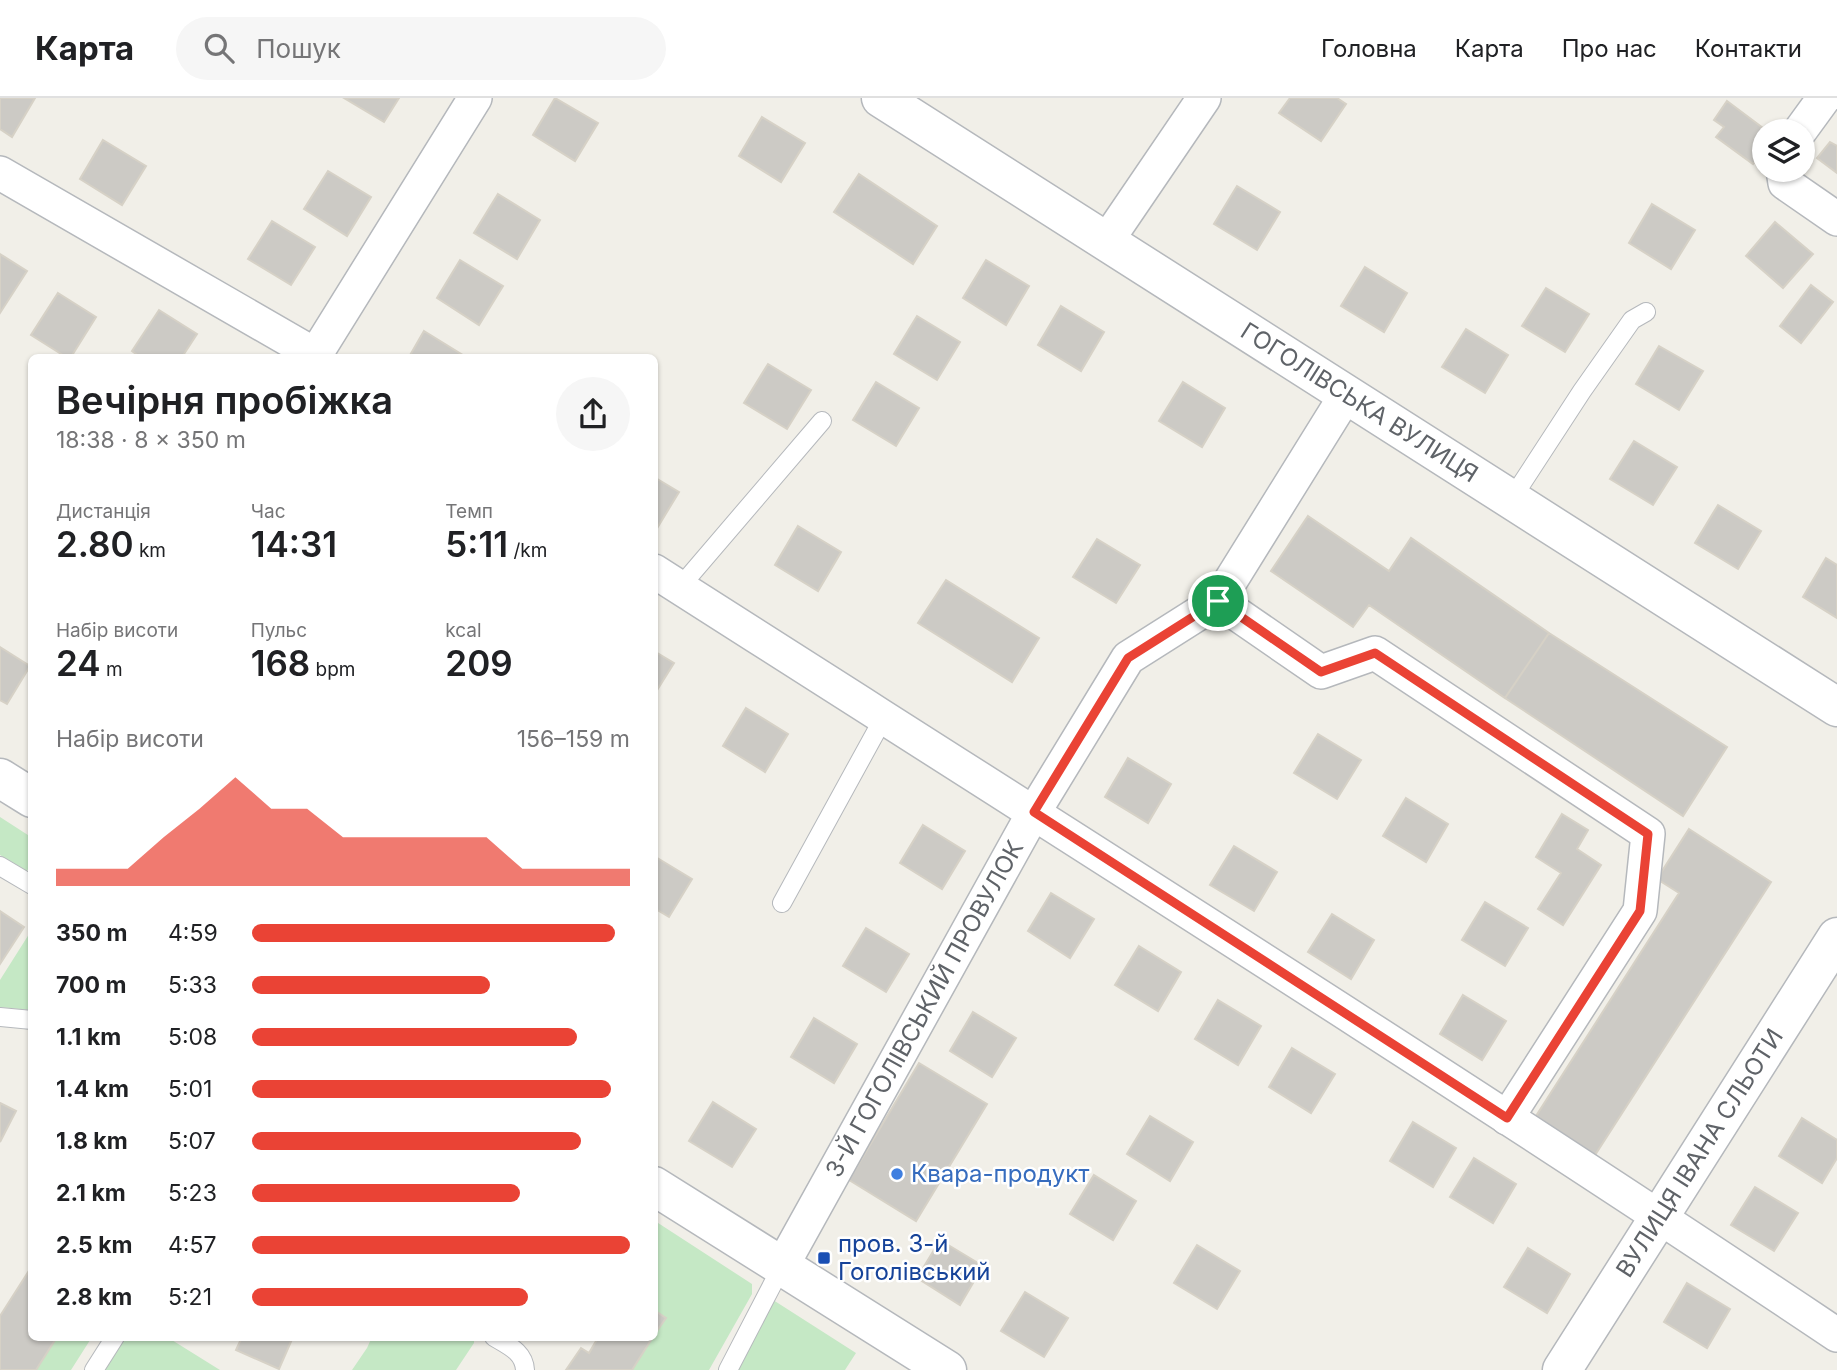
<!DOCTYPE html>
<html lang="uk">
<meta charset="utf-8">
<style>
:root{--surface:#fff;--page:#f6f6f6;--text:#202124;--muted:#757577;--line:#e0e0e0;--accent:#ea4335}
body{margin:0;font-family:Inter,sans-serif;background:var(--page);color:var(--text);height:100vh;display:flex;flex-direction:column;font-size:26px;white-space:nowrap}
*{box-sizing:border-box;margin:0}
p{font-size:23px;color:var(--muted)}
.icon{flex:none;width:38px;height:38px;fill:none;stroke:currentColor;stroke-width:2;stroke-linecap:round;stroke-linejoin:round}
.map{position:relative;flex:1;overflow:hidden}
.details{position:absolute;left:28px;top:256px;width:630px;height:987px;display:flex;flex-direction:column;background:var(--surface);border-radius:10px;box-shadow:0 2px 5px #0004}
.details>*{flex:none}
.tools{position:absolute;left:1752px;top:21px;display:grid;gap:14px}
.tools a{display:grid;place-items:center;width:63px;height:63px;border-radius:50%;background:var(--surface);box-shadow:0 2px 5px #0004;font-size:35px}
.pin{position:absolute;display:grid;place-items:center;width:60px;height:60px;color:#fff;margin:-30px;border:4px solid #fff;border-radius:50%;box-shadow:0 2px 7px #0007}
.round{display:grid;place-items:center;flex:none;width:74px;height:74px;border-radius:37px;background:var(--page)}
.overview{display:flex;align-items:center;justify-content:space-between;height:119px;padding:0 28px}
h1{font-size:38px;font-weight:600;line-height:52px}
.figures{display:grid;grid-template-columns:repeat(3,1fr);gap:10px;height:119px;padding:7px 28px}
.figures div{display:grid;align-content:center}
.figures b{font-size:35px;font-weight:600}
.figures small{font-size:19px;font-weight:400}
.figures p{font-size:19px}
.chart{height:196px;padding:14px 28px}
.chart p{display:flex;justify-content:space-between}
.chart svg{width:100%;height:126px;margin-top:7px;fill:var(--accent);opacity:.7}
ul{padding:0 28px;list-style:none;font-size:23px}
li{display:grid;grid-template-columns:112px 84px 1fr;align-items:center;height:52px}
li i{height:18px;border-radius:9px;background:var(--accent)}
header{display:flex;align-items:center;gap:42px;box-sizing:border-box;height:98px;padding:0 35px;background:var(--surface);border-bottom:2px solid var(--line)}
header strong{font-size:33px}
nav{display:flex;gap:38px;margin-inline-start:auto;font-size:24px}
.search{width:490px;height:63px;background:var(--page);display:flex;align-items:center;gap:18px;box-sizing:border-box;padding:0 24px;border-radius:38px;color:var(--muted);font-size:26px}
.map>svg:first-child{display:block}
.green{fill:#c5e8c5}
.building{fill:#cccac5;stroke:#d6d1c6;stroke-width:2}
.lines{fill:none;stroke-linecap:round;stroke-linejoin:round}
.service-casing{stroke:#b5b8bc;stroke-width:20}
.minor-casing{stroke:#b5b8bc;stroke-width:36}
.tertiary-casing{stroke:#b5b8bc;stroke-width:41}
.service{stroke:#fff;stroke-width:18}
.minor{stroke:#fff;stroke-width:33}
.tertiary{stroke:#fff;stroke-width:38}
.route-casing{stroke:#fff;stroke-width:14}
.route{stroke:#ea4335;stroke-width:9}
.shop-dot{fill:#3f7fe0;stroke:#fff;stroke-width:2.5}
.transit-dot{fill:#1a4fb4;stroke:#fff;stroke-width:2.5}
.labels{text-anchor:middle;stroke-width:5;stroke-linejoin:round;paint-order:stroke}
.street-label{font-size:24px;fill:#5f6368;stroke:#fff}
.shop-label{font-size:24px;fill:#366cbe;stroke:#fff;text-anchor:start}
.transit-label{font-size:24px;fill:#164399;stroke:#fff;text-anchor:start}
</style>
<header>
<strong>Карта</strong>
<div class="search"><svg class="icon" aria-label="search" viewBox="0 0 24 24"><circle cx="10" cy="10" r="6"/><path d="M15 15l6 6"/></svg>Пошук</div>
<nav><a>Головна</a><a>Карта</a><a>Про нас</a><a>Контакти</a></nav>
</header>
<div class="map">
<svg width="1837" height="1272" viewBox="0 0 1837 1272">
<rect width="100%" height="100%" fill="#f1efe8"/>
<path class="green" d="M 0,719 L 31,739 L 31,766 L 27,773 L 0,757 Z
M 31,833 L 31,912 L 0,909 L 0,882 Z
M 655,1123 L 752,1186 L 752,1196 L 709,1272 L 632,1272 L 666,1220 L 655,1212 Z
M 770,1200 L 856,1255 L 845,1272 L 734,1272 Z
M 57,1239 L 92,1239 L 71,1272 L 36,1272 Z
M 125,1239 L 167,1239 L 220,1272 L 104,1272 Z
M 372,1239 L 474,1239 L 474,1245 L 456,1272 L 352,1272 L 367,1250 Z"/>
<path class="building" d="M 0,0 L 35,0 L 12,39 L 0,31 Z
M 344,0 L 399,0 L 384,24 Z
M 555,0 L 598,25 L 575,63 L 533,37 Z
M 1290,0 L 1337,0 L 1346,6 L 1321,43 L 1279,15 Z
M 1727,3 L 1767,33 L 1764,33 L 1764,52 L 1753,66 L 1716,39 L 1724,29 L 1714,22 Z
M 762,19 L 805,45 L 781,84 L 739,58 Z
M 103,42 L 146,68 L 122,107 L 80,81 Z
M 1830,44 L 1837,48 L 1837,75 L 1817,60 Z
M 328,73 L 371,99 L 347,138 L 304,111 Z
M 859,76 L 937,128 L 913,166 L 834,114 Z
M 1237,88 L 1280,114 L 1257,152 L 1214,126 Z
M 498,96 L 540,122 L 517,161 L 474,135 Z
M 1652,106 L 1695,132 L 1671,171 L 1629,145 Z
M 272,123 L 315,149 L 291,187 L 248,161 Z
M 1775,124 L 1813,156 L 1783,190 L 1746,158 Z
M 0,156 L 27,173 L 0,215 Z
M 460,162 L 503,188 L 479,227 L 437,200 Z
M 986,162 L 1029,188 L 1006,227 L 963,200 Z
M 1365,169 L 1407,195 L 1384,234 L 1341,208 Z
M 1811,187 L 1833,204 L 1801,245 L 1780,228 Z
M 1546,190 L 1589,216 L 1565,254 L 1522,228 Z
M 58,195 L 96,219 L 71,259 L 66,259 L 31,237 Z
M 1061,208 L 1104,234 L 1081,273 L 1038,247 Z
M 159,212 L 197,236 L 182,259 L 140,259 L 132,253 Z
M 917,218 L 960,244 L 937,282 L 894,256 Z
M 1466,231 L 1508,257 L 1485,295 L 1442,269 Z
M 424,233 L 466,259 L 409,259 Z
M 1659,248 L 1703,273 L 1679,312 L 1636,286 Z
M 768,266 L 811,292 L 787,331 L 744,305 Z
M 876,284 L 919,310 L 896,348 L 853,322 Z
M 1183,284 L 1225,310 L 1202,349 L 1159,323 Z
M 1634,343 L 1677,369 L 1653,407 L 1610,381 Z
M 654,379 L 679,394 L 656,432 L 654,432 Z
M 1718,407 L 1761,433 L 1738,471 L 1695,445 Z
M 1308,418 L 1389,473 L 1411,440 L 1549,535 L 1505,600 L 1369,507 L 1353,529 L 1271,473 Z
M 798,428 L 841,454 L 818,493 L 775,467 Z
M 1097,441 L 1140,467 L 1116,505 L 1073,479 Z
M 1826,460 L 1837,467 L 1837,520 L 1803,499 Z
M 946,482 L 1039,540 L 1012,584 L 918,525 Z
M 1549,535 L 1727,649 L 1683,718 L 1505,600 Z
M 0,549 L 30,568 L 7,606 L 0,602 Z
M 654,553 L 674,565 L 654,597 Z
M 746,610 L 788,636 L 765,674 L 723,648 Z
M 1318,636 L 1361,662 L 1337,701 L 1294,675 Z
M 1128,660 L 1171,686 L 1148,725 L 1105,699 Z
M 1406,700 L 1448,726 L 1426,764 L 1383,738 Z
M 1562,716 L 1588,732 L 1577,751 L 1601,767 L 1563,827 L 1538,811 L 1561,775 L 1536,759 Z
M 923,727 L 965,753 L 942,791 L 900,765 Z
M 1689,731 L 1771,784 L 1595,1057 L 1536,1018 L 1679,795 L 1657,781 Z
M 1234,748 L 1277,774 L 1254,813 L 1210,787 Z
M 654,758 L 692,781 L 669,819 L 654,810 Z
M 1051,795 L 1094,821 L 1070,860 L 1028,833 Z
M 1485,804 L 1528,830 L 1505,868 L 1462,842 Z
M 0,813 L 24,829 L 0,866 Z
M 1332,816 L 1374,842 L 1351,881 L 1308,854 Z
M 866,830 L 909,856 L 886,894 L 843,868 Z
M 1139,848 L 1181,874 L 1158,913 L 1115,887 Z
M 1463,897 L 1506,923 L 1482,962 L 1440,936 Z
M 1218,902 L 1261,928 L 1238,967 L 1195,941 Z
M 973,914 L 1016,940 L 992,979 L 950,953 Z
M 814,920 L 857,946 L 834,985 L 791,959 Z
M 1292,950 L 1335,976 L 1311,1015 L 1269,989 Z
M 919,965 L 987,1006 L 916,1123 L 849,1082 Z
M 713,1004 L 756,1031 L 732,1069 L 689,1043 Z
M 0,1005 L 16,1013 L 0,1044 Z
M 1150,1018 L 1193,1044 L 1170,1083 L 1127,1056 Z
M 1802,1020 L 1837,1042 L 1837,1060 L 1822,1085 L 1779,1058 Z
M 1413,1024 L 1456,1050 L 1433,1089 L 1390,1063 Z
M 1474,1060 L 1516,1086 L 1493,1125 L 1450,1099 Z
M 1094,1077 L 1136,1103 L 1113,1142 L 1070,1116 Z
M 1755,1089 L 1798,1115 L 1774,1153 L 1731,1127 Z
M 940,1142 L 983,1168 L 960,1207 L 917,1180 Z
M 1197,1147 L 1240,1173 L 1217,1211 L 1174,1185 Z
M 1528,1150 L 1570,1176 L 1547,1215 L 1504,1189 Z
M 32,1168 L 32,1239 L 57,1239 L 36,1272 L 0,1272 L 0,1218 Z
M 1687,1185 L 1730,1211 L 1707,1250 L 1664,1224 Z
M 1025,1194 L 1068,1220 L 1044,1259 L 1001,1233 Z
M 654,1212 L 666,1220 L 654,1237 Z
M 242,1239 L 293,1239 L 279,1271 L 236,1252 Z
M 589,1239 L 653,1239 L 632,1272 L 566,1272 L 581,1250 L 589,1255 L 596,1243 Z"/>
<g class="lines">
<defs>
<path id="service" d="M 1511,402 L 1582,293 L 1632,222 L 1646,214
M 680,489 L 822,323
M 0,768 L 32,787
M 782,805 L 883,621
M 0,919 L 32,922
M 494,1239 C 509,1248 524,1254 525,1272
M 94,1272 L 115,1239
M 728,1272 L 782,1168"/>
<g id="minor">
<path d="M 1800,33 L 1824,0"/>
<path d="M 1783,72 L 1785,85 L 1837,121"/>
<path d="M 0,75 L 319,259"/>
<path d="M 1106,144 L 1204,0"/>
<path d="M 314,259 L 475,0"/>
<path d="M 654,473 C 1050,726 1447,976 1837,1237"/>
<path d="M 1218,503 L 1321,574 L 1375,555 L 1648,736 L 1640,813 L 1507,1020"/>
<path id="s1" d="M 782,1168 L 1034,714 L 1128,560 L 1218,503 L 1346,297"/>
</g>
<g id="tertiary">
<path id="s2" d="M 881,0 L 1837,609"/>
<path d="M 0,680 L 32,700"/>
<path d="M 654,1088 L 947,1272"/>
<path id="s3" d="M 1562,1272 L 1837,839"/>
</g>
</defs>
<use href="#service" class="service-casing"/>
<use href="#minor" class="minor-casing"/>
<use href="#tertiary" class="tertiary-casing"/>
<use href="#service" class="service"/>
<use href="#minor" class="minor"/>
<use href="#tertiary" class="tertiary"/>
</g>
<g class="lines">
<defs>
<path id="route" d="M 1218,503 L 1321,574 L 1375,555 L 1648,736 L 1640,813 L 1507,1020 L 1034,714 L 1128,560 Z"/>
</defs>
<use href="#route" class="route-casing"/>
<use href="#route" class="route"/>
</g>
<circle class="shop-dot" cx="897" cy="1076" r="7"/>
<rect class="transit-dot" x="817" y="1153" width="14" height="14" rx="3.5"/>
<g class="labels">
<g class="street-label">
<text dy="8" stroke="none"><textPath href="#s2" startOffset="567">ГОГОЛІВСЬКА ВУЛИЦЯ</textPath></text>
<text dy="8" stroke="none"><textPath href="#s1" startOffset="294">3-Й ГОГОЛІВСЬКИЙ ПРОВУЛОК</textPath></text>
<text dy="8" stroke="none"><textPath href="#s3" startOffset="257">ВУЛИЦЯ ІВАНА СЛЬОТИ</textPath></text>
</g>
<g class="shop-label">
<text x="911" y="1084">Квара-продукт</text>
</g>
<g class="transit-label">
<text x="838" y="1154">пров. 3-й<tspan x="838" dy="28">Гоголівський</tspan></text>
</g>
</g>
</svg>
<div class="tools">
<a><svg class="icon" aria-label="layers" viewBox="0 0 24 24"><path d="M12 4l9 5-9 5-9-5zM3 14l9 5 9-5"/></svg></a>
</div>
<div class="pin" style="left:1218px;top:503px;background:#1e9e55"><svg class="icon" aria-label="arrive" viewBox="0 0 24 24"><path d="M6 21V4h12l-3 4 3 4H6"/></svg></div>
<section class="details">
<div class="overview"><div><h1>Вечірня пробіжка</h1><p>18:38 · 8 × 350 m</p></div><a class="round"><svg class="icon" aria-label="share" viewBox="0 0 24 24"><path d="M12 15V3M7 8l5-5 5 5M5 13v7h14v-7"/></svg></a></div>
<div class="figures">
<div><p>Дистанція</p><b>2.80<small> km</small></b></div>
<div><p>Час</p><b>14:31</b></div>
<div><p>Темп</p><b>5:11<small> /km</small></b></div>
</div>
<div class="figures">
<div><p>Набір висоти</p><b>24<small> m</small></b></div>
<div><p>Пульс</p><b>168<small> bpm</small></b></div>
<div><p>kcal</p><b>209</b></div>
</div>
<div class="chart"><p><span>Набір висоти</span>156–159 m</p>
<svg viewBox="0 0 160 44" preserveAspectRatio="none"><path d="M0 44V38L10 38L20 38L30 27L40 17L50 6L60 17L70 17L80 27L90 27L100 27L110 27L120 27L130 38L140 38L150 38L160 38V44z"/></svg>
</div>
<ul>
<li><b>350 m</b>4:59<i style="width:96%"></i></li>
<li><b>700 m</b>5:33<i style="width:63%"></i></li>
<li><b>1.1 km</b>5:08<i style="width:86%"></i></li>
<li><b>1.4 km</b>5:01<i style="width:95%"></i></li>
<li><b>1.8 km</b>5:07<i style="width:87%"></i></li>
<li><b>2.1 km</b>5:23<i style="width:71%"></i></li>
<li><b>2.5 km</b>4:57<i style="width:100%"></i></li>
<li><b>2.8 km</b>5:21<i style="width:73%"></i></li>
</ul>
</section>
</div>
